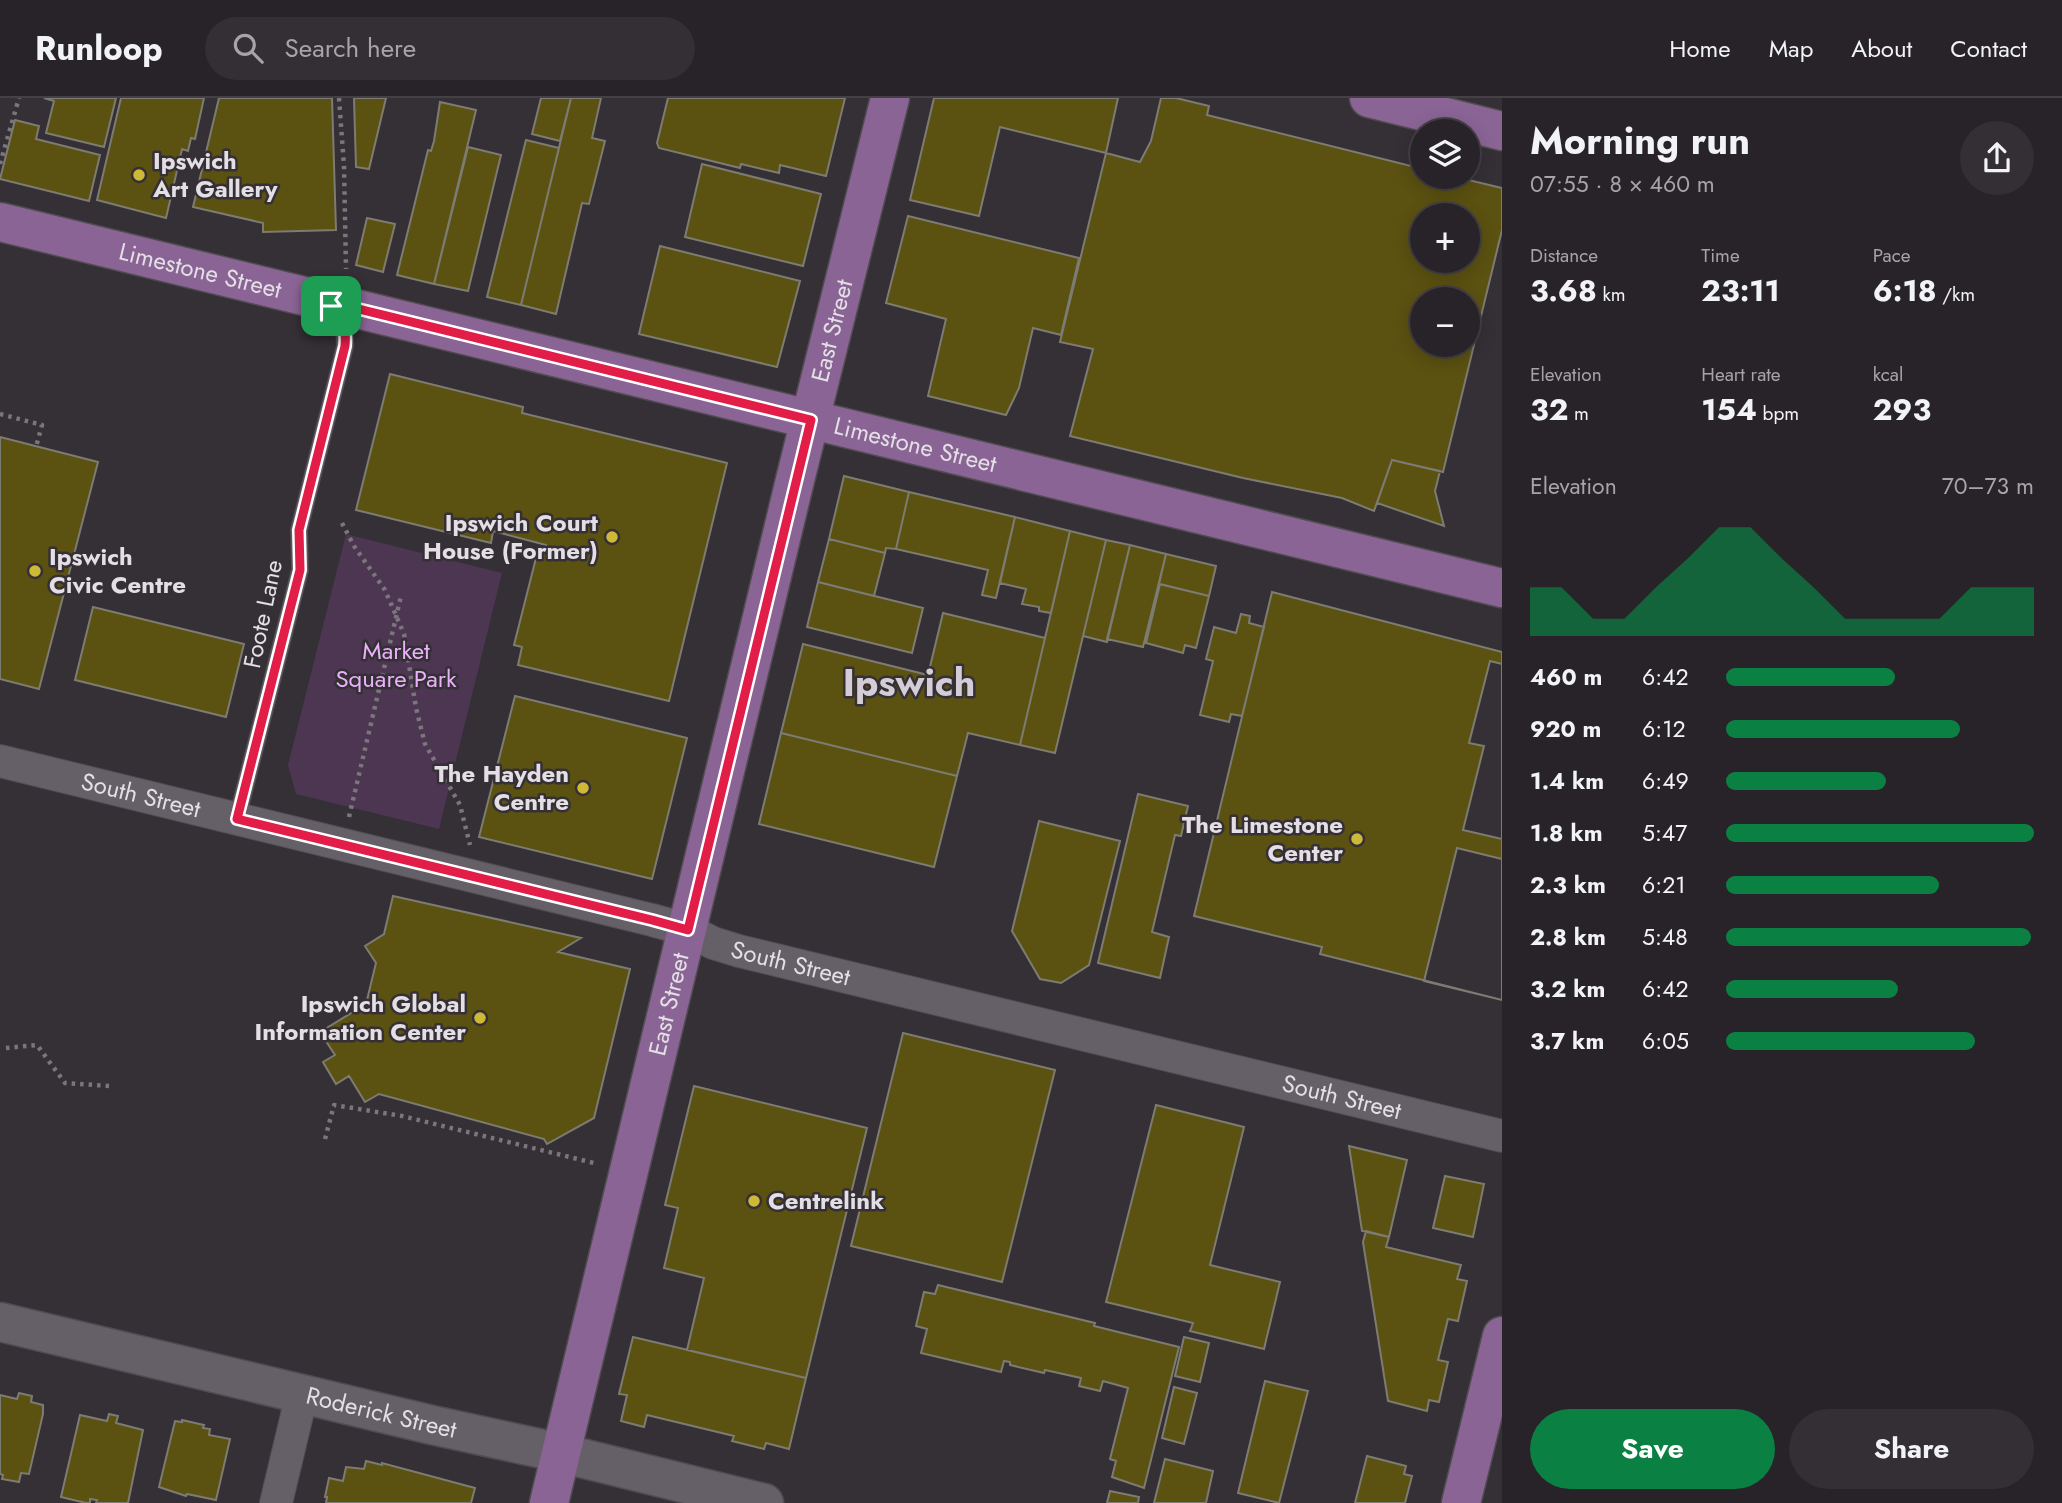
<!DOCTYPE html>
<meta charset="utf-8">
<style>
:root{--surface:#282328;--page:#342f34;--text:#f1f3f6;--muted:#a5a4a8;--line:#444045;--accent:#0b8043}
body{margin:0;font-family:Jost,sans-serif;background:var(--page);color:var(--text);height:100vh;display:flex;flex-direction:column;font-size:26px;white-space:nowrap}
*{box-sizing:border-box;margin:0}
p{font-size:23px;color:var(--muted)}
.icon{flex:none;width:38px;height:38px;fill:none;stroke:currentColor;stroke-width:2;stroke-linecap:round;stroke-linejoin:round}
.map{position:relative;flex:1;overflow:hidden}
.panel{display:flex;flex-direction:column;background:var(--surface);width:560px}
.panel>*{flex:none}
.controls{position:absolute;left:1410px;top:21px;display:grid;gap:14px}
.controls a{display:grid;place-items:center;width:70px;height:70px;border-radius:50%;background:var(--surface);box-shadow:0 4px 18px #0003,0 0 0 2px var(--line);font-size:35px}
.pin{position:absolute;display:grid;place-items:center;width:60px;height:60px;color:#fff;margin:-30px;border-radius:14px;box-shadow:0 4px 10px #0006}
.round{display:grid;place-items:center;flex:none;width:74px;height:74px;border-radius:37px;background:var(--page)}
.head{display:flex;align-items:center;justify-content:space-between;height:119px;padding:0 28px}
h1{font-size:38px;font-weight:700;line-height:52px}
.stats{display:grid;grid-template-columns:repeat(3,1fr);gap:10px;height:119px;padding:7px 28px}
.stats div{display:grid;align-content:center}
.stats b{font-size:30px;font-weight:700}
.stats small{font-size:19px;font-weight:400}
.stats p{font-size:19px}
.chart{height:196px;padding:14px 28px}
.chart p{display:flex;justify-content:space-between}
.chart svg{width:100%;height:126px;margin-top:7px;fill:var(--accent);opacity:.7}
.primary-button{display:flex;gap:14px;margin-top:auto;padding:14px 28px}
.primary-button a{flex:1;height:80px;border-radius:42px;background:var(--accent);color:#fff;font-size:28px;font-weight:700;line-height:80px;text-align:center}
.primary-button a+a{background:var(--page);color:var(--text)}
ul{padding:0 28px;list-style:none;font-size:23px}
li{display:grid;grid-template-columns:112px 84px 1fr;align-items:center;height:52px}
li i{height:18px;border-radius:9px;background:var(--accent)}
header{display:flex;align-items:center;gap:42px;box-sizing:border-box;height:98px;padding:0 35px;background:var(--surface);border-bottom:2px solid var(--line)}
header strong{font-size:33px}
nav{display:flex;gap:38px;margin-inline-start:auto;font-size:24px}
.search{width:490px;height:63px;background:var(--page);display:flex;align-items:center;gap:18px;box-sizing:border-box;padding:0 24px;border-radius:38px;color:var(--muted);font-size:26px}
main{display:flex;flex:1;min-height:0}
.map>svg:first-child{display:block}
.green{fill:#4c3652}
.building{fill:#5b5111;stroke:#7d7c72;stroke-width:2;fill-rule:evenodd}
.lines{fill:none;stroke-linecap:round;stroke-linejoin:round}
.service-casing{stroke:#504b51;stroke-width:18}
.minor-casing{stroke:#504b51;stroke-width:34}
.tertiary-casing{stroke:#504b51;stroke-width:41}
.primary-casing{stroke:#504b51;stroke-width:41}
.path{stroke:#7b767c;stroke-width:4.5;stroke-dasharray:3.5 5;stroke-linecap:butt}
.service{stroke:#655f67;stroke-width:16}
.minor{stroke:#655f67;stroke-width:32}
.tertiary{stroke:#655f67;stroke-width:38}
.primary{stroke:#8b6496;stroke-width:38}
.route-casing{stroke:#fff;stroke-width:14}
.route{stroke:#e11d48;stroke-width:9}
.poi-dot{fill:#ceb837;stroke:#352f36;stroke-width:2.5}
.labels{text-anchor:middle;stroke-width:5;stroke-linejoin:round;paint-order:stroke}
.poi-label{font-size:24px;font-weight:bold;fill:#e3dfe4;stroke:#352f36;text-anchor:end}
.street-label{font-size:24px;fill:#e3dfe4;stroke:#352f36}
.park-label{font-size:24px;fill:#e9b2f8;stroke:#352f36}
.town-label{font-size:38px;font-weight:bold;fill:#d4cdd6;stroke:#352f36}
</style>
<header>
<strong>Runloop</strong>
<div class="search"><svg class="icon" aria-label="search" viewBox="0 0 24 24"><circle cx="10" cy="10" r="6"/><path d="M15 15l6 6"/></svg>Search here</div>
<nav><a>Home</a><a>Map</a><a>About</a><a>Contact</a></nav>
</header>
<main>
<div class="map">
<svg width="1502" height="1405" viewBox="0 0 1502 1405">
<rect width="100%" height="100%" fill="#352f36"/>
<path class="green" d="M 346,436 L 502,475 L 439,731 L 296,696 L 288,667 Z"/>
<path class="building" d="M 44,0 L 116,0 L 104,49 L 46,35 L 54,3 Z
M 121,0 L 204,0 L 195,41 L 191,40 L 188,53 L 182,51 L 166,120 L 97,102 Z
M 219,0 L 332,0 L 336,132 L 263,134 L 263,125 L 193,109 Z
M 354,0 L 386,0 L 369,71 L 356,69 Z
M 541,0 L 571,0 L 560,43 L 532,36 Z
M 571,0 L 601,0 L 592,40 L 605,43 L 589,106 L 582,105 L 556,216 L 521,207 Z
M 668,0 L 845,0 L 826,78 L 780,67 L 779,75 L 741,66 L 740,70 L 659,50 L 657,45 Z
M 934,0 L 1118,0 L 1106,55 L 1000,29 L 979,118 L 910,102 Z
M 1161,0 L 1176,0 L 1209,8 L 1207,17 L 1423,71 L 1423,79 L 1456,79 L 1502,90 L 1502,132 L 1443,374 L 1392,362 L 1374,413 L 1342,400 L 1243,380 L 1070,338 L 1093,251 L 1060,244 L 1106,55 L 1140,64 L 1151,43 ZM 1423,117 L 1468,117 L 1468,163 L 1423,163 ZM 1423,201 L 1468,201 L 1468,247 L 1423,247 Z
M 440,4 L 476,12 L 434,186 L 397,177 L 428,52 L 431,53 L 434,43 Z
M 15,22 L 39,28 L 36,41 L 100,57 L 89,103 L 0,81 Z
M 526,42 L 559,50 L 521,207 L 487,199 Z
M 468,49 L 501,57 L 468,193 L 434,186 Z
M 702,66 L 821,96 L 803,168 L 685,139 Z
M 908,118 L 1079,160 L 1061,237 L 1033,230 L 1019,290 L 1006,317 L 928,298 L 946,221 L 886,205 Z
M 367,120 L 395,126 L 383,174 L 356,167 Z
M 660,148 L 800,183 L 777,269 L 639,236 Z
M 390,276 L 523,309 L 522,315 L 727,365 L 669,603 L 518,567 L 522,549 L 514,547 L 536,460 L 542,461 L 546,447 L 493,433 L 491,445 L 356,412 Z
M 0,339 L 98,364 L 39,591 L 0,581 Z
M 1392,362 L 1440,373 L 1435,393 L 1444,428 L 1377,405 Z
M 844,378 L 909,394 L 896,451 L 886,450 L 885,455 L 829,441 Z
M 909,394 L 1015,419 L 996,500 L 982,497 L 988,472 L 896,451 Z
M 1015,419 L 1070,433 L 1051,515 L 1039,513 L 1039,509 L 1022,506 L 1026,491 L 1000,485 Z
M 1070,433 L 1106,442 L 1055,655 L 1020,647 Z
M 829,441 L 885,455 L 874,498 L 818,484 Z
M 1106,442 L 1130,447 L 1107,544 L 1083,538 Z
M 1130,447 L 1166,456 L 1143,549 L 1107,541 Z
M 1166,456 L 1216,468 L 1209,498 L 1159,486 Z
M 818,484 L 923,510 L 912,555 L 807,529 Z
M 1160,486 L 1209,498 L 1196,550 L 1185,547 L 1183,555 L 1146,545 Z
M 1272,494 L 1502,554 L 1502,902 L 1320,856 L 1322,849 L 1194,818 Z
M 93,509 L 244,546 L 226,619 L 75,582 Z
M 943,515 L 1045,540 L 1020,647 L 968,635 L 957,678 L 781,635 L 803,546 L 928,577 Z
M 1241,516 L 1250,518 L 1249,525 L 1264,529 L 1242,618 L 1231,616 L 1229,624 L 1200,617 L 1213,563 L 1206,561 L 1214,529 L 1236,535 Z
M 1490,563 L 1502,566 L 1502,741 L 1463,732 L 1484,648 L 1469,645 Z
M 515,598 L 687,640 L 652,781 L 479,739 Z
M 781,635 L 957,678 L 934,769 L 759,726 Z
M 1138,696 L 1188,708 L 1181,738 L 1175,737 L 1152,834 L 1169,839 L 1160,880 L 1098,865 Z
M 1039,723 L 1120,743 L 1089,867 L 1061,885 L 1040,881 L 1012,833 Z
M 1457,750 L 1502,761 L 1502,902 L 1424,883 Z
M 393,798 L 581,840 L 558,854 L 630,871 L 594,1020 L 547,1046 L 544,1041 L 379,996 L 365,1004 L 349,978 L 336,986 L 323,964 L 335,957 L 320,934 L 366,906 L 376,865 L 365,848 L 384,836 Z
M 903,935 L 1055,972 L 1002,1184 L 851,1148 Z
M 694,988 L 867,1030 L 806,1280 L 687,1252 L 704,1180 L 664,1170 L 678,1110 L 665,1107 Z
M 1156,1007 L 1244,1029 L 1210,1167 L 1280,1184 L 1264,1251 L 1190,1233 L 1193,1225 L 1106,1204 Z
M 1349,1048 L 1407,1062 L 1389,1139 L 1362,1133 Z
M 1445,1078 L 1484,1086 L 1473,1139 L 1433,1130 Z
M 1366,1133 L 1389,1139 L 1386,1149 L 1461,1167 L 1457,1181 L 1467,1183 L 1458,1223 L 1448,1221 L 1438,1262 L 1448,1264 L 1439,1304 L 1429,1302 L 1427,1313 L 1388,1303 L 1363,1144 Z
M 938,1187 L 1095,1225 L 1094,1228 L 1179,1249 L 1144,1390 L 1112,1379 L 1116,1363 L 1110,1361 L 1128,1290 L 1103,1283 L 1100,1293 L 1079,1288 L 1081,1280 L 1045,1272 L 1044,1275 L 1010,1267 L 1010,1264 L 1004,1263 L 1001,1274 L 921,1255 L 927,1231 L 916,1228 L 924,1194 L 935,1196 Z
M 633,1239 L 806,1280 L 789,1351 L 766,1345 L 764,1351 L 732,1343 L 734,1338 L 647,1317 L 644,1329 L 621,1323 L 627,1297 L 619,1296 Z
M 1184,1239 L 1209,1245 L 1200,1284 L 1175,1278 Z
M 1265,1283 L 1308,1293 L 1279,1405 L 1238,1395 Z
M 1174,1289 L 1197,1295 L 1184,1346 L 1162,1340 Z
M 19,1295 L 32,1298 L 31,1304 L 43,1307 L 43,1316 L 29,1376 L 21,1375 L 19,1384 L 2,1381 L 3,1377 L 0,1376 L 0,1297 L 17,1301 Z
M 109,1316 L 118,1318 L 116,1325 L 143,1332 L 128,1405 L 96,1405 L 97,1402 L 90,1401 L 90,1405 L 86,1405 L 61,1399 L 80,1317 L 107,1323 Z
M 182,1322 L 204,1327 L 203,1330 L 210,1331 L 209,1337 L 230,1341 L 216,1402 L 187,1396 L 186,1398 L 159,1389 L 175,1323 L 182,1324 Z
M 1367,1358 L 1406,1368 L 1404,1376 L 1412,1378 L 1405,1405 L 1355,1405 Z
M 1165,1361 L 1213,1373 L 1206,1405 L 1154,1405 Z
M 366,1363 L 382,1367 L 382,1365 L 475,1390 L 471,1405 L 326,1405 L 327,1399 L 325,1399 L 329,1380 L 343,1383 L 346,1369 L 364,1371 Z
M 1110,1393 L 1139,1399 L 1138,1405 L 1107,1405 Z"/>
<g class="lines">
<defs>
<path id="service" d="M 237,721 L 300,472 L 299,432 L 345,248 L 344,226 L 335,211"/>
<g id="minor">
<path id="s1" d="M 0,663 L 652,822 L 688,832 L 713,845 L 739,853 L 1502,1038"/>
<path d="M 276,1405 L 302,1296"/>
</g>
<g id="tertiary">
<path id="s2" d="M 0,1224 L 432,1327 L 561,1355 L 764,1405"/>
</g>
<g id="primary">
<path d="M 1369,0 L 1502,33"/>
<path id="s3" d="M 0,124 L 1502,490"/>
<path id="s4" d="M 549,1405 L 795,382 L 890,0"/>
<path d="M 1461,1405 L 1502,1238"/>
</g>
</defs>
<use href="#service" class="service-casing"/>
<use href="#minor" class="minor-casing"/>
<use href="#tertiary" class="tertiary-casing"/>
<use href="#primary" class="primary-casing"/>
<path class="path" d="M 339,0 L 344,68 L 346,171
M 0,66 L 19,0
M 0,316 L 42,327 L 36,349
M 342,425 L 354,448 L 385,492 L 404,536 L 416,610 L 425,646 L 460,707 L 470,747
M 349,719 L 401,498
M 6,950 L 37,947 L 65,985 L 110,988
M 325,1041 L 334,1007 L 402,1018 L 594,1065"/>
<use href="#service" class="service"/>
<use href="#minor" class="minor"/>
<use href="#tertiary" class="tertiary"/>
<use href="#primary" class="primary"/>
</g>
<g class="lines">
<defs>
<path id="route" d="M 326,203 L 811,322 L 688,832 L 652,822 L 237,721 L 300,472 L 299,432 L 345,248 C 347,228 341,215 326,203 Z"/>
</defs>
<use href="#route" class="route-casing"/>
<use href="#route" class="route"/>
</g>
<g class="poi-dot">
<circle cx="139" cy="77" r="7"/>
<circle cx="612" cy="439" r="7"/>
<circle cx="35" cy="473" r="7"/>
<circle cx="583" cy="690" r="7"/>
<circle cx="1357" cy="741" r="7"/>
<circle cx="480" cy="920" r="7"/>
<circle cx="754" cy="1103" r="7"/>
</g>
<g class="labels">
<g class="poi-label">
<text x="153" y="71" text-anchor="start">Ipswich<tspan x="153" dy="28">Art Gallery</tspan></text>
<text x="598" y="433">Ipswich Court<tspan x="598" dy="28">House (Former)</tspan></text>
<text x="49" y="467" text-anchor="start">Ipswich<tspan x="49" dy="28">Civic Centre</tspan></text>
<text x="569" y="684">The Hayden<tspan x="569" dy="28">Centre</tspan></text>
<text x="1343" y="735">The Limestone<tspan x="1343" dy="28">Center</tspan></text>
<text x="466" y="914">Ipswich Global<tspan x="466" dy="28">Information Center</tspan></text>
<text x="768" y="1111" text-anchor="start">Centrelink</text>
</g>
<g class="street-label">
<text dy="8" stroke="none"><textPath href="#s3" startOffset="206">Limestone Street</textPath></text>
<text dy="8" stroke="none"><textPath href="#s4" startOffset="1206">East Street</textPath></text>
<text dy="8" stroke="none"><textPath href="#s3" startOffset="942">Limestone Street</textPath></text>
<text transform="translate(263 516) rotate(-78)" y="8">Foote Lane</text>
<text dy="8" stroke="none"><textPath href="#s1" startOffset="145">South Street</textPath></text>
<text dy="8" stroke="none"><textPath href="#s1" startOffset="817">South Street</textPath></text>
<text dy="8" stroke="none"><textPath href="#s4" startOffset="513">East Street</textPath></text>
<text dy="8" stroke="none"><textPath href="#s1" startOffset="1384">South Street</textPath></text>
<text dy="8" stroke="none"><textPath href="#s2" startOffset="392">Roderick Street</textPath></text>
</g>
<g class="park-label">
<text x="396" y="561">Market<tspan x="396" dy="28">Square Park</tspan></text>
</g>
<g class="town-label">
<text x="909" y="598">Ipswich</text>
</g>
</g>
</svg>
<div class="controls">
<a><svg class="icon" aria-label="layers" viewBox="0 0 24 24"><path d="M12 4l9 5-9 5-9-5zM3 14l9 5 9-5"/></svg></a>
<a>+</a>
<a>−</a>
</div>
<div class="pin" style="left:331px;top:208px;background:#1e9e55"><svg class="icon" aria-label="arrive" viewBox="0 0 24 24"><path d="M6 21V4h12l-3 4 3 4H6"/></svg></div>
</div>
<section class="panel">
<div class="head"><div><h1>Morning run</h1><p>07:55 · 8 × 460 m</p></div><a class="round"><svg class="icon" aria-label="share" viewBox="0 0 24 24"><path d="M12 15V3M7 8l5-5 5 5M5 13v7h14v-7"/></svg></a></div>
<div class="stats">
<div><p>Distance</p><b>3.68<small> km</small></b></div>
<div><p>Time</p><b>23:11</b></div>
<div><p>Pace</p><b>6:18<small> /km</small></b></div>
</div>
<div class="stats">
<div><p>Elevation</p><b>32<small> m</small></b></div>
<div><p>Heart rate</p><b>154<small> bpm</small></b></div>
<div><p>kcal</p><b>293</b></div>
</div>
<div class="chart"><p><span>Elevation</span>70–73 m</p>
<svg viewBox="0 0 160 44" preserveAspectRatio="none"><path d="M0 44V27L10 27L20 38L30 38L40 27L50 17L60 6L70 6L80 17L90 27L100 38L110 38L120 38L130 38L140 27L150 27L160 27V44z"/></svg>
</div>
<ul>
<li><b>460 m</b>6:42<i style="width:55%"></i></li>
<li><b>920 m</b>6:12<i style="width:76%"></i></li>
<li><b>1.4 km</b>6:49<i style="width:52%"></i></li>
<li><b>1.8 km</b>5:47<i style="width:100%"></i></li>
<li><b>2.3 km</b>6:21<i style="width:69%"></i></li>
<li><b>2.8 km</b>5:48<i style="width:99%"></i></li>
<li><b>3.2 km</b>6:42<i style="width:56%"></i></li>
<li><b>3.7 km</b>6:05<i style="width:81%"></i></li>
</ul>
<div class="primary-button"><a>Save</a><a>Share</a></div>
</section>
</main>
